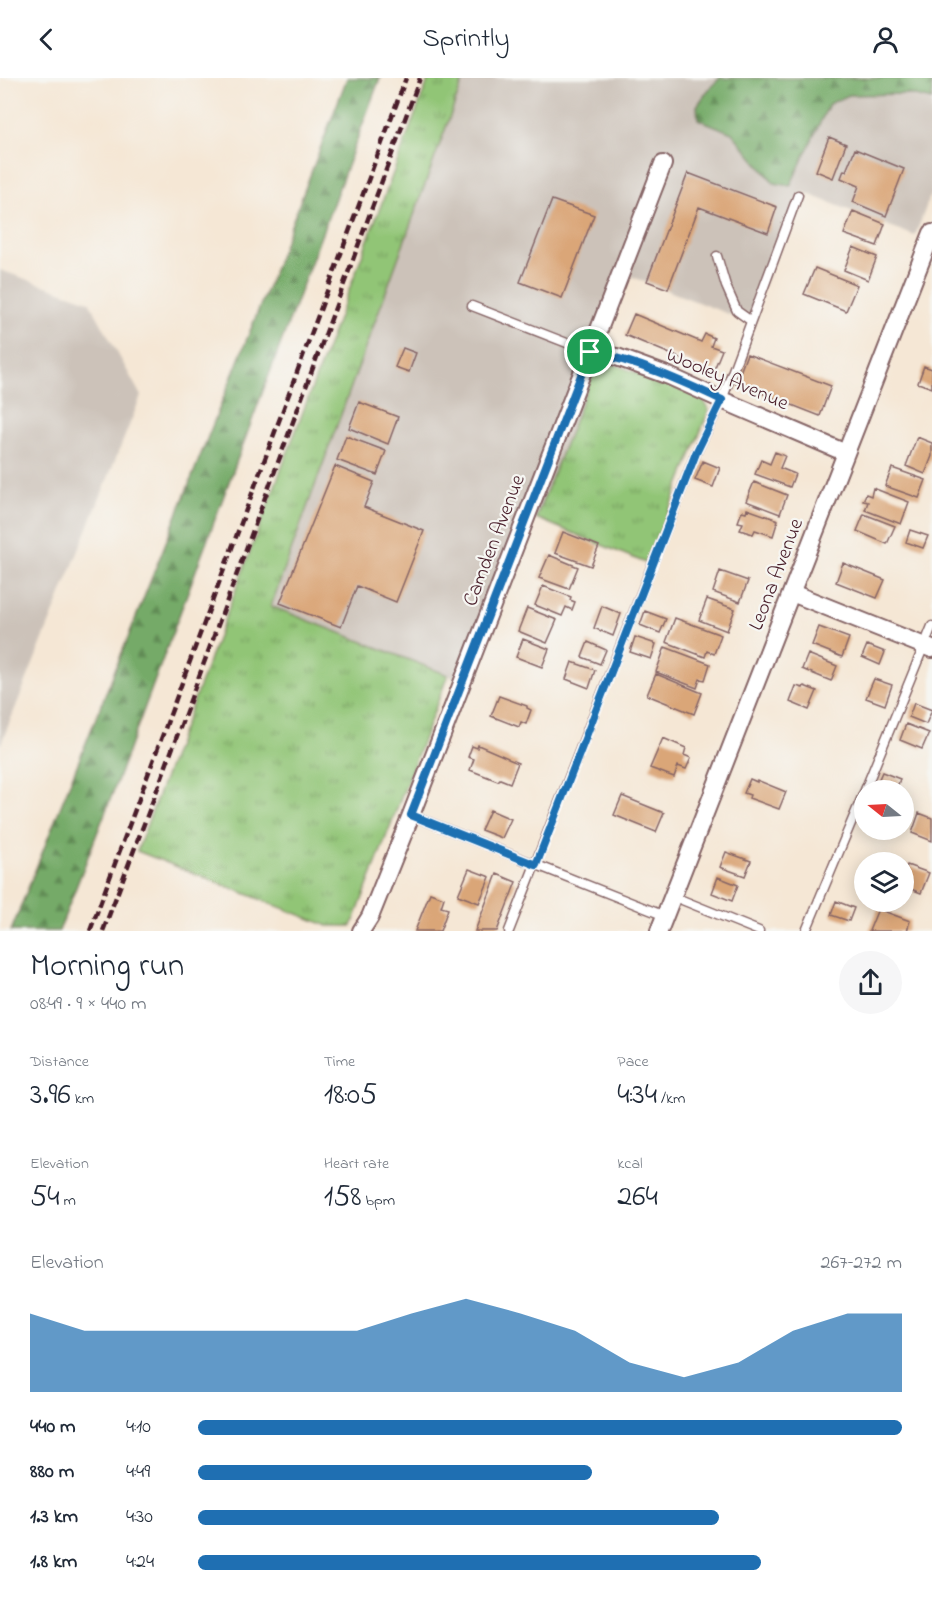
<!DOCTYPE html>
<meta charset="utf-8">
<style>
:root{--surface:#fff;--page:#f6f6f7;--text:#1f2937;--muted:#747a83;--accent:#1f6fb2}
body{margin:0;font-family:"Indie Flower",sans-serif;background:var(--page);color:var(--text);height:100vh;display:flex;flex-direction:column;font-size:22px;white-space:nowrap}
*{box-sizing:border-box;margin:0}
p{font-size:20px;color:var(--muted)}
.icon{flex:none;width:33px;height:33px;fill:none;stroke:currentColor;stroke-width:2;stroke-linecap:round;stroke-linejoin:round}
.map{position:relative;height:853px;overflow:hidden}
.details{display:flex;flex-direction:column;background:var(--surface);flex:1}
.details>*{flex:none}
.needle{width:39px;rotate:288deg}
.controls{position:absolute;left:854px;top:702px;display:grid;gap:12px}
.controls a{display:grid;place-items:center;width:60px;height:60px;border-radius:50%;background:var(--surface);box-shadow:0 3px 15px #0003;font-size:30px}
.pin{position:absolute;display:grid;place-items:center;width:51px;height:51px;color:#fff;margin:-26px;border:3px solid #fff;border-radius:50%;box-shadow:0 2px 6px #0007}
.round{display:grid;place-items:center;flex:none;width:63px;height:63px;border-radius:32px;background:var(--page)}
.overview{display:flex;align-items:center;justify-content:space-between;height:102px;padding:0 30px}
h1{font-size:33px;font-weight:600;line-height:45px}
.stats{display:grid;grid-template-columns:repeat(3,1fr);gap:9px;height:102px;padding:6px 30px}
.stats div{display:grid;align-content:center}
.stats b{font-size:30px;font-weight:600}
.stats small{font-size:16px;font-weight:400}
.stats p{font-size:16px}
.chart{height:168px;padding:12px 30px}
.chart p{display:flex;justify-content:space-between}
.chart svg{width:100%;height:108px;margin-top:6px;fill:var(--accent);opacity:.7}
ul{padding:0 30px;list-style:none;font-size:20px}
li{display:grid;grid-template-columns:96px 72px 1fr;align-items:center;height:45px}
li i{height:15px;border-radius:8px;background:var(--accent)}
header{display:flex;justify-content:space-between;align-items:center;height:78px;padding:0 30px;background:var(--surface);font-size:27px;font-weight:600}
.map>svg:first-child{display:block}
.industrial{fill:#ccc2b9}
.grass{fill:url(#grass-tufts);stroke:#6e7250;stroke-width:1.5}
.forest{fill:url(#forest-firs);stroke:#5f6449;stroke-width:1.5}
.building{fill:#daa678}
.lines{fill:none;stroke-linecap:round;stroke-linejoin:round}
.lane-casing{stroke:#866566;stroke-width:11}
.street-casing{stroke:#866566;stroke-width:20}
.lane{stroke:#fff;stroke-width:8}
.street{stroke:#fff;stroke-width:16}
.rail{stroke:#4a1f2b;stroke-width:4.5;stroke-dasharray:9 4.5;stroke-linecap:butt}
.route-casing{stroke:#fff;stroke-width:12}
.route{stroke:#1f6fb2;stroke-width:8}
.labels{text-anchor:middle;stroke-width:4.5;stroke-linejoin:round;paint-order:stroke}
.street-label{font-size:21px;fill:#4a1f2b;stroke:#f6f6f2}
</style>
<header><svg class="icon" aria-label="back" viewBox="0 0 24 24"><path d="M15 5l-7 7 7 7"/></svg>Sprintly<svg class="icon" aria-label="person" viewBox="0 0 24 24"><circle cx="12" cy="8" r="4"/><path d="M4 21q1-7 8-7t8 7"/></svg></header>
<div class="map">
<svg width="932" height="853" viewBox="0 0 932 853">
<defs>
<pattern id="grass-tufts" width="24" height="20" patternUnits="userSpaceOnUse" patternTransform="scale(1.5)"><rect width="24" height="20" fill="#91c576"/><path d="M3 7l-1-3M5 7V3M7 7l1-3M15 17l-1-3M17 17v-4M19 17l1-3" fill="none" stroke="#789f61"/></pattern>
<pattern id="forest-firs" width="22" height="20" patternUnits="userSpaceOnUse" patternTransform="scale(1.5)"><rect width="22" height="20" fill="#74aa67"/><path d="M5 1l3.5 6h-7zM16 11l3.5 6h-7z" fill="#618a55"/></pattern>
</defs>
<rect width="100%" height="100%" fill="#f6f6f2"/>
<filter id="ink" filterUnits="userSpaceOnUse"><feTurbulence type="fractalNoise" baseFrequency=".0167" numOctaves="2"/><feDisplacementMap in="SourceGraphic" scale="12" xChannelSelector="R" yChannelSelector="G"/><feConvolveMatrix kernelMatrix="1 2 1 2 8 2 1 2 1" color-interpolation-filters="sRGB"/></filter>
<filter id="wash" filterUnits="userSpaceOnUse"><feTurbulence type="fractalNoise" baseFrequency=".008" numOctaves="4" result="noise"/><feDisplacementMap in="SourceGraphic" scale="24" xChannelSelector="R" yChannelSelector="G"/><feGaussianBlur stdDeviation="1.35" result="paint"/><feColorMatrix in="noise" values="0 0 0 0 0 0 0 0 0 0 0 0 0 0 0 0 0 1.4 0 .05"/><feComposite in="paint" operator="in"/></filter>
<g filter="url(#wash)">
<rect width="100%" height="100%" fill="#f5e7d5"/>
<path class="industrial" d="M 464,0 L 720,0 L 709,11 L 697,27 L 698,40 L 732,55 L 774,105 L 789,108 L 829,26 L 849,17 L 907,16 L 932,22 L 932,113 L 915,158 L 803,114 L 749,244 L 617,193 L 599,280 L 536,440 L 524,435 L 460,603 L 448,597 L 271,528 Z
M 0,192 L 89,223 L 141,318 L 0,668 Z"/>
<path class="grass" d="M 429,0 L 464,0 L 271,528 L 448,597 L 352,848 L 328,848 L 137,773 Z
M 599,280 L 703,321 L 709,332 L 648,486 L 536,440 Z"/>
<path class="forest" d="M 347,0 L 380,0 L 112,717 L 59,853 L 11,853 L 268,208 Z
M 720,0 L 932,0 L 932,22 L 907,16 L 849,17 L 829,26 L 790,108 L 774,105 L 732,55 L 698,41 L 697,28 L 709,11 Z"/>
<g id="blocks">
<path class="building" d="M 829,59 L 846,66 L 833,100 L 816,93 Z
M 855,71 L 904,91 L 886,138 L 853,124 L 859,108 L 841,100 L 844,92 L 846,93 Z
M 688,95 L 777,129 L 768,155 L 699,129 L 668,211 L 647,203 Z
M 552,122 L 594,137 L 562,220 L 520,204 Z
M 853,133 L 885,146 L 877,168 L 844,156 Z
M 853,169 L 877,179 L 868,202 L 844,192 Z
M 815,190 L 857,207 L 846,233 L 804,216 Z
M 634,236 L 701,264 L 705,256 L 714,260 L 711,268 L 722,272 L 713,294 L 625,257 Z
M 403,270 L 416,275 L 409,294 L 395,289 Z
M 747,276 L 831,308 L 820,338 L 736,305 Z
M 924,288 L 932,291 L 932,310 L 918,305 Z
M 359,324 L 398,339 L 388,366 L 349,350 Z
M 346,358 L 386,373 L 377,397 L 337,382 Z
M 917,359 L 932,365 L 932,378 L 925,396 L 906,388 Z
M 775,374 L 785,378 L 780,390 L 795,396 L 790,409 L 755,396 L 761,382 L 770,386 Z
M 703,383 L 720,390 L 713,409 L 695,402 Z
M 335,388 L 374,404 L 364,429 L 424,453 L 396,524 L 357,508 L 341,549 L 280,525 Z
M 892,390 L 926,402 L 919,420 L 885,408 Z
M 754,404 L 787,417 L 780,436 L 746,423 Z
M 873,410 L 909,424 L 901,446 L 865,432 L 868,424 L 863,423 L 866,416 L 871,418 Z
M 747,431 L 778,442 L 773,458 L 755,452 L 753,456 L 740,452 L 743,445 L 738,444 L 742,433 L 746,434 Z
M 864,436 L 895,448 L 887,466 L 857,453 Z
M 910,452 L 928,458 L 923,470 L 906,464 Z
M 563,454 L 599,468 L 591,488 L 555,475 Z
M 549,477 L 578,489 L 569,511 L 539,500 Z
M 843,485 L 885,502 L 877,520 L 836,504 Z
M 720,493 L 748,503 L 740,524 L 713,514 Z
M 543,508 L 571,519 L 570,522 L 575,524 L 572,532 L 566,529 L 562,538 L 535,527 Z
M 707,521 L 735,531 L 727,553 L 699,542 Z
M 602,528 L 621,536 L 613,558 L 594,550 Z
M 527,530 L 557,542 L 547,565 L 518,553 Z
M 645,533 L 666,541 L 660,555 L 640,547 Z
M 675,540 L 721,557 L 714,576 L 707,573 L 705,579 L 666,564 Z
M 819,549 L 849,560 L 842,579 L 812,567 Z
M 635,559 L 656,566 L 651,581 L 630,574 Z
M 523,561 L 549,571 L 542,589 L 516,579 Z
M 588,564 L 606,572 L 600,586 L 582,579 Z
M 867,567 L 885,574 L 880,587 L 862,579 Z
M 665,569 L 710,586 L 705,602 L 700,601 L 697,610 L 656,594 Z
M 808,576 L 837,588 L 831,603 L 802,591 Z
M 572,584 L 595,592 L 589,610 L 566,601 Z
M 656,596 L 702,615 L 694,636 L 647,617 Z
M 874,601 L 892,607 L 885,627 L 866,620 Z
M 796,608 L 803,610 L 804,608 L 817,613 L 809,632 L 790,624 Z
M 499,618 L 527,628 L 527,630 L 531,632 L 526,646 L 521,644 L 519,649 L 491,638 Z
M 914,625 L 932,632 L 926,646 L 909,639 Z
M 906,646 L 929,655 L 922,671 L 900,662 Z
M 663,660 L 686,670 L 684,677 L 691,680 L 686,691 L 678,688 L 674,699 L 650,690 Z
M 478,667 L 508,680 L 508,681 L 518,685 L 510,705 L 500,701 L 498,703 L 470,692 L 474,681 L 468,679 L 472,668 L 477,670 Z
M 882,694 L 900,701 L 896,712 L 874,712 Z
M 750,701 L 757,704 L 757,702 L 786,714 L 779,731 L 749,720 L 750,717 L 744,715 Z
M 622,718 L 664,735 L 656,754 L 614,737 Z
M 490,732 L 511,741 L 502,760 L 481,752 Z
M 919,735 L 932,740 L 932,763 L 912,755 Z
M 726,774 L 751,783 L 745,798 L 720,789 Z
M 907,787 L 929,795 L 921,815 L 903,808 L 903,788 L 906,790 Z
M 469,791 L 490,799 L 479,825 L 458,817 Z
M 497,796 L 516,804 L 497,853 L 475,853 Z
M 718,799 L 738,807 L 732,823 L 712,815 Z
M 430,815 L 444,820 L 441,829 L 448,831 L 440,853 L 415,853 Z
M 836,823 L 854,830 L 849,843 L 831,837 Z
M 878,831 L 910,843 L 907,853 L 869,853 Z"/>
</g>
</g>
<g filter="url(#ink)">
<use href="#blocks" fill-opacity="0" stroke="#866566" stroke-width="1.5"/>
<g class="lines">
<defs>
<path id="lane" d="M 717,178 L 726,208 L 737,233 L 751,243
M 472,228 L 590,274
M 865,712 L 932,548
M 411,737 L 665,838
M 672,818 L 759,853
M 509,853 L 696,375 L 722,322 L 798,117
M 806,853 L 864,714"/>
<path id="street" d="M 590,274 L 617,279 L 669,298 L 722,322 L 846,375
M 792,515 L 932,571
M 361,853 L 370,839 L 411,737 L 663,86
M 659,853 L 932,155"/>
</defs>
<use href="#lane" class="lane-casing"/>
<use href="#street" class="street-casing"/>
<use href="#lane" class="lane"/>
<use href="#street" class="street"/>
<path class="rail" d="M 90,853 L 406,0
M 103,853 L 160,704 L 420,0"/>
</g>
</g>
<g class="lines" filter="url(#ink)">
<defs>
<path id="route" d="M 590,274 C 637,283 679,302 722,322 L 696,375 L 536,787 L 411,737 Z"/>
</defs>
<use href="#route" class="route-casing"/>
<use href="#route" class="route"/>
</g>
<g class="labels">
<g class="street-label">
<text transform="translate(728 300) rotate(23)" y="7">Wooley Avenue</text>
<text transform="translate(493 462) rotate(-69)" y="7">Camden Avenue</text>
<text transform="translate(775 496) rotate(-69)" y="7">Leona Avenue</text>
</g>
</g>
</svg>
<div class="controls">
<a><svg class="needle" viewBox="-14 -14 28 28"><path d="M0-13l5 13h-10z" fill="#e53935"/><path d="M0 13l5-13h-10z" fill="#747a83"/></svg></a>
<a><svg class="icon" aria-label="layers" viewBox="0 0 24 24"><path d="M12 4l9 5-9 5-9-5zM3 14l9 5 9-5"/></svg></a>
</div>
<div class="pin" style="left:590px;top:274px;background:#1e9e55"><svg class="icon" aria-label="arrive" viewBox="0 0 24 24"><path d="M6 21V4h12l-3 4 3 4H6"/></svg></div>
</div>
<section class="details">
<div class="overview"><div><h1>Morning run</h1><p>08:49 · 9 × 440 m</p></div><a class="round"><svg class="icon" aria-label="share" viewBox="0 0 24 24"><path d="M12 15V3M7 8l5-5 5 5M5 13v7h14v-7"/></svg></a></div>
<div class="stats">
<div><p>Distance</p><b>3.96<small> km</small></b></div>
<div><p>Time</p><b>18:05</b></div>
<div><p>Pace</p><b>4:34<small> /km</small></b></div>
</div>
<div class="stats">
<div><p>Elevation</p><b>54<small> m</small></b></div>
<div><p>Heart rate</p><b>158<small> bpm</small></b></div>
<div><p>kcal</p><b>264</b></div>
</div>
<div class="chart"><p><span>Elevation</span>267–272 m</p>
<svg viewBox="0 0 160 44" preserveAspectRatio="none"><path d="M0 44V12L10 19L20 19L30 19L40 19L50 19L60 19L70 12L80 6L90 12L100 19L110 32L120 38L130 32L140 19L150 12L160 12V44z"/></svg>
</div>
<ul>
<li><b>440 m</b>4:10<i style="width:100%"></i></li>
<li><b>880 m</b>4:49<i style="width:56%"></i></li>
<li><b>1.3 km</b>4:30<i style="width:74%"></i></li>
<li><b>1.8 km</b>4:24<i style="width:80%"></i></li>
</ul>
</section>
